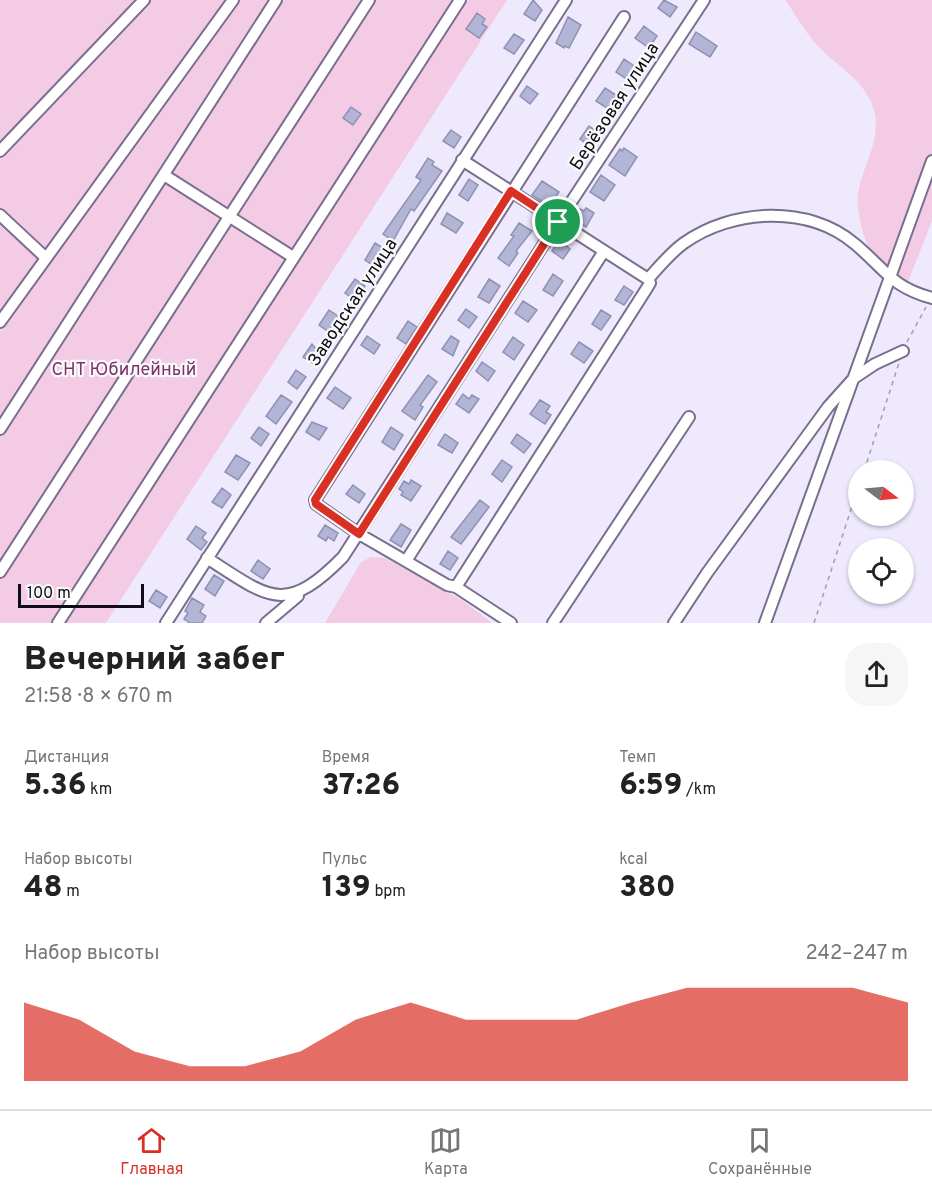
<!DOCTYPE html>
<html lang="ru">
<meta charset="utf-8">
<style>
:root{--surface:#fff;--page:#f6f6f6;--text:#222;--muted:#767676;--line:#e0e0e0;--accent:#d93025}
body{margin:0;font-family:Overpass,sans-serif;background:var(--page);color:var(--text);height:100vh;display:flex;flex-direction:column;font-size:22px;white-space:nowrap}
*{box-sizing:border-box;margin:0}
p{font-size:20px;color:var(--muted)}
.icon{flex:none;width:33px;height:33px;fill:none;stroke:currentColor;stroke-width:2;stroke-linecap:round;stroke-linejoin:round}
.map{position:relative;height:623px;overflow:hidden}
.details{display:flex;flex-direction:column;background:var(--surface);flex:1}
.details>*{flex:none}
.needle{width:39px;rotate:106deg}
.tools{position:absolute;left:848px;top:460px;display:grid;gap:12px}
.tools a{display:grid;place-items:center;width:66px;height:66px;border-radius:50%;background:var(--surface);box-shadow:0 2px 4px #0004;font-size:30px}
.scale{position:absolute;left:18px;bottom:15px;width:126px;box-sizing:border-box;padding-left:6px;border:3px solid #100c17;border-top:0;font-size:16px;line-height:21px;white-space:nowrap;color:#100c17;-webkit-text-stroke:4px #fafafa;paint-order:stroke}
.pin{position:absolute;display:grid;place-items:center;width:51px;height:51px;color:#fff;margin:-26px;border:3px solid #fff;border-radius:50%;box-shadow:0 2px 6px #0007}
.round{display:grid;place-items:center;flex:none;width:63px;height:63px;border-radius:24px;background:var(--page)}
.summary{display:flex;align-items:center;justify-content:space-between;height:102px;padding:0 24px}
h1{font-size:33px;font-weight:800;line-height:45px}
.figures{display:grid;grid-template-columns:repeat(3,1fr);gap:9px;height:102px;padding:6px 24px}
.figures div{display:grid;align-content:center}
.figures b{font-size:30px;font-weight:800}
.figures small{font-size:16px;font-weight:400}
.figures p{font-size:16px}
.chart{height:168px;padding:12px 24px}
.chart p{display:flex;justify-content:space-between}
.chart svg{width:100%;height:108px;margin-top:6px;fill:var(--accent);opacity:.7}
.tab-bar{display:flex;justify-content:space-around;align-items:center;height:84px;border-top:2px solid var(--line);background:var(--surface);font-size:16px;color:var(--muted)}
.tab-bar a{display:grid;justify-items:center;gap:3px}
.tab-bar .current{color:var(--accent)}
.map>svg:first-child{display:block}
.green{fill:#f3cbe5}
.building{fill:#b2b5d6;stroke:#8e91b1;stroke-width:1.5}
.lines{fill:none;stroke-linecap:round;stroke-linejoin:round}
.minor-casing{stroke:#796f8d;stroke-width:14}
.path{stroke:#a39dae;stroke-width:1.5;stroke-dasharray:4.5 4.5;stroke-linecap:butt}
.minor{stroke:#fff;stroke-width:10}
.route-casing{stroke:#fff;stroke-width:12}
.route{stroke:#d93025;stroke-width:8}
.labels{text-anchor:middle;stroke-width:4.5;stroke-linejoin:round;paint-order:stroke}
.street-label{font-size:18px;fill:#100c17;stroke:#fafafa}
.park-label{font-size:18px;fill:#7c3468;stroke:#fafafa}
</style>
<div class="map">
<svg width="932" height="623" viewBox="0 0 932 623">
<rect width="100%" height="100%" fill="#efe9fd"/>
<path class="green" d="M 0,0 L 227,0 L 0,313 Z
M 238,0 L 507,0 L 106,623 L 0,623 L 0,331 Z
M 785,0 L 932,0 L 932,221 L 904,292 C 899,290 892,287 888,283 C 873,267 854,216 858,194 C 862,166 880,144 875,114 C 868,81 837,67 817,45 C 805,32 796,15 785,0 Z
M 371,557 L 385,558 L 462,600 L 492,623 L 325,623 L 361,562 Z"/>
<path class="building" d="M 533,0 L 542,10 L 535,21 L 524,14 Z
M 664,0 L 677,7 L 670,17 L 658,8 Z
M 477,13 L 485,19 L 482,24 L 487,27 L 479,38 L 466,29 Z
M 568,17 L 581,25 L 569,48 L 565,46 L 564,48 L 556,43 Z
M 644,26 L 657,36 L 649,48 L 635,38 Z
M 696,32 L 717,46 L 710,57 L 689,44 Z
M 514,34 L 524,40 L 514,54 L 504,48 Z
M 624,59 L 637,68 L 628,80 L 616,72 Z
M 527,86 L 538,94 L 530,104 L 520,96 Z
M 605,88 L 619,97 L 610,110 L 596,101 Z
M 351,107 L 361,114 L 353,125 L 343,118 Z
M 589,126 L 601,134 L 596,142 L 591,139 L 587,144 L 580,139 Z
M 451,130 L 461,137 L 454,148 L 443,141 Z
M 624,148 L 637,157 L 625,176 L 609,165 L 620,149 L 622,151 Z
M 428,158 L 434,162 L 432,165 L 442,171 L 414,211 L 411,209 L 393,241 L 383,234 L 421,180 L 416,177 Z
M 601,175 L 615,185 L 604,201 L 590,192 Z
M 469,179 L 478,185 L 468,201 L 459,195 Z
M 542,181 L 559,192 L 549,206 L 532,195 Z
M 586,208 L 594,213 L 586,227 L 573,220 L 580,209 L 584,211 Z
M 447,213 L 463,223 L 456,233 L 441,224 Z
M 519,223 L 532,231 L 516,251 L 518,253 L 509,266 L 498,258 L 514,236 L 511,235 Z
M 559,240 L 570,249 L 563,259 L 552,251 Z
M 375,243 L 391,253 L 388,259 L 384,257 L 377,268 L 365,260 Z
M 553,274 L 563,281 L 553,296 L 543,290 Z
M 355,279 L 365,286 L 355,300 L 345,293 Z
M 489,279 L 500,286 L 489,303 L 478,297 Z
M 624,286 L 633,292 L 624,305 L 615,300 Z
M 523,301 L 537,310 L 528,322 L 515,313 Z
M 466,309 L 477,317 L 469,328 L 458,320 Z
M 329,310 L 344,320 L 333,335 L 319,325 Z
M 601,310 L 611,316 L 601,330 L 592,324 Z
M 408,321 L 417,327 L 406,344 L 397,338 Z
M 367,336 L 380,345 L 374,354 L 361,345 Z
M 451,336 L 459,341 L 453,356 L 442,349 Z
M 513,337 L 524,345 L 514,360 L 503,352 Z
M 579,342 L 593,351 L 584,363 L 571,354 Z
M 312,344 L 320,354 L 314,364 L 303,357 Z
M 482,362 L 495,371 L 488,381 L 476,371 Z
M 296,370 L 306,377 L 297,389 L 288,382 Z
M 428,375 L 437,382 L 420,405 L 423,407 L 415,420 L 402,411 Z
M 335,387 L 351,398 L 343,409 L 327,398 Z
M 463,394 L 469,399 L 472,395 L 479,399 L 469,413 L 456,404 Z
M 281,395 L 292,402 L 276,424 L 266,416 Z
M 540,400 L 550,406 L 546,412 L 551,415 L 545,424 L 530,414 Z
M 312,422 L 327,428 L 319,440 L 306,432 Z
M 259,427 L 269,434 L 261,446 L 251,438 Z
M 391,427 L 403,435 L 394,450 L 382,442 Z
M 445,434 L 458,443 L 452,453 L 438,445 Z
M 517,434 L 531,444 L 524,453 L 511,443 Z
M 236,455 L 250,463 L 238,480 L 225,472 Z
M 502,460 L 512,467 L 502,482 L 492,474 Z
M 411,480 L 421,486 L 411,501 L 401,495 L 403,492 L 399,489 L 404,481 L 409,484 Z
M 353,485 L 365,494 L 359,503 L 346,494 Z
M 222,488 L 231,495 L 222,508 L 212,502 Z
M 480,500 L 489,507 L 461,544 L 451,537 Z
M 401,524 L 411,530 L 401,547 L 390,540 Z
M 325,525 L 338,533 L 334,541 L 328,537 L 326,541 L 318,536 Z
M 196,526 L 206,533 L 202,538 L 207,542 L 201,550 L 187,539 Z
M 448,551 L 458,558 L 450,570 L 440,564 Z
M 258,560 L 270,569 L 263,579 L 251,571 Z
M 214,575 L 224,581 L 215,596 L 205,589 Z
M 156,590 L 167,597 L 160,608 L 149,601 Z
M 192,598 L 204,605 L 200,612 L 206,616 L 202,623 L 190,623 L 184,619 L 188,613 L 185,611 Z"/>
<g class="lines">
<defs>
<path id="minor" d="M 0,151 L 144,0
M 462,160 L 648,279
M 164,175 L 293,257
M 0,215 L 46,258
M 0,322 L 233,0
M 0,429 L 276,0
M 207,558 C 269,598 285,616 343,557 L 558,222 L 704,0
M 406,561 L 604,251
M 0,572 L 369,0
M 456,587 L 647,288 L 650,283 L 648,279 C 659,267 670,253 684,243 C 732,209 808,204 855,244 C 885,269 891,287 932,298
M 58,623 L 460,0
M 166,623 L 566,0
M 266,623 L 298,596
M 511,623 L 456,587 L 447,585 L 359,534 L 316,504 L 315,500 L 624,17
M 553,623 L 689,417
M 674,623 L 707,573 L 828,407 L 854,378 L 875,364 L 903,351
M 765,623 L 932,161"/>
</defs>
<use href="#minor" class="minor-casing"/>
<path class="path" d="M 907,342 L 926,307
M 864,471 L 899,363
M 814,623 L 858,488"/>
<use href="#minor" class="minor"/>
</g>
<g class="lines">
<defs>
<path id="route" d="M 511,191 L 558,222 L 359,534 L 316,504 L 315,500 Z"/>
</defs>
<use href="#route" class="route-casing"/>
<use href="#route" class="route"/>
</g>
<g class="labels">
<g class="street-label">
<text transform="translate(614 106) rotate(-57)" y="6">Берёзовая улица</text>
<text transform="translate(352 302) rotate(-57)" y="6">Заводская улица</text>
</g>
<g class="park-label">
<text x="124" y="375">СНТ Юбилейный</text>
</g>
</g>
</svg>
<div class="tools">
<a><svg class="needle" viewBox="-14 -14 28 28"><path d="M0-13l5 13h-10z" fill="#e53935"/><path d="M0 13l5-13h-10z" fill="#767676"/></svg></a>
<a><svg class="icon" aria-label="locate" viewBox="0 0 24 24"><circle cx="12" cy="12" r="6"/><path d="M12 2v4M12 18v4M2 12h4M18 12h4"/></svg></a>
</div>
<div class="scale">100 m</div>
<div class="pin" style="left:558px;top:222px;background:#1e9e55"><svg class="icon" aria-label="arrive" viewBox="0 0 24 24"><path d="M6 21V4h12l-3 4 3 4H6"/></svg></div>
</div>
<section class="details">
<div class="summary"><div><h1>Вечерний забег</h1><p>21:58 · 8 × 670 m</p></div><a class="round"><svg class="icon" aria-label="share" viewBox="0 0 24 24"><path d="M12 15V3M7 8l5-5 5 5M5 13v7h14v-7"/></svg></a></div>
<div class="figures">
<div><p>Дистанция</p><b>5.36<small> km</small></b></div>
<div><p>Время</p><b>37:26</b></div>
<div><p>Темп</p><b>6:59<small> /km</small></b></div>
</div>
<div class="figures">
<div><p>Набор высоты</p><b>48<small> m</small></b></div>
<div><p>Пульс</p><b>139<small> bpm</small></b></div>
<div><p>kcal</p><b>380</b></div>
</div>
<div class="chart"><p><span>Набор высоты</span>242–247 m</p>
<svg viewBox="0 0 160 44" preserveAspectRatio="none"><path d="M0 44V12L10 19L20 32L30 38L40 38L50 32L60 19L70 12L80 19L90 19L100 19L110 12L120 6L130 6L140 6L150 6L160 12V44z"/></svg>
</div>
</section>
<nav class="tab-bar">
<a class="current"><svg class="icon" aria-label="home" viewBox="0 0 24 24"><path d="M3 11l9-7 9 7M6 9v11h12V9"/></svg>Главная</a>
<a><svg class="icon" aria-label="map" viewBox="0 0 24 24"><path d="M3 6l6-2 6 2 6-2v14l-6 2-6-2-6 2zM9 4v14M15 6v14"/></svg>Карта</a>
<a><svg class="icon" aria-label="saved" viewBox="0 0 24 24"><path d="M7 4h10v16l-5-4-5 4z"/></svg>Сохранённые</a>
</nav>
